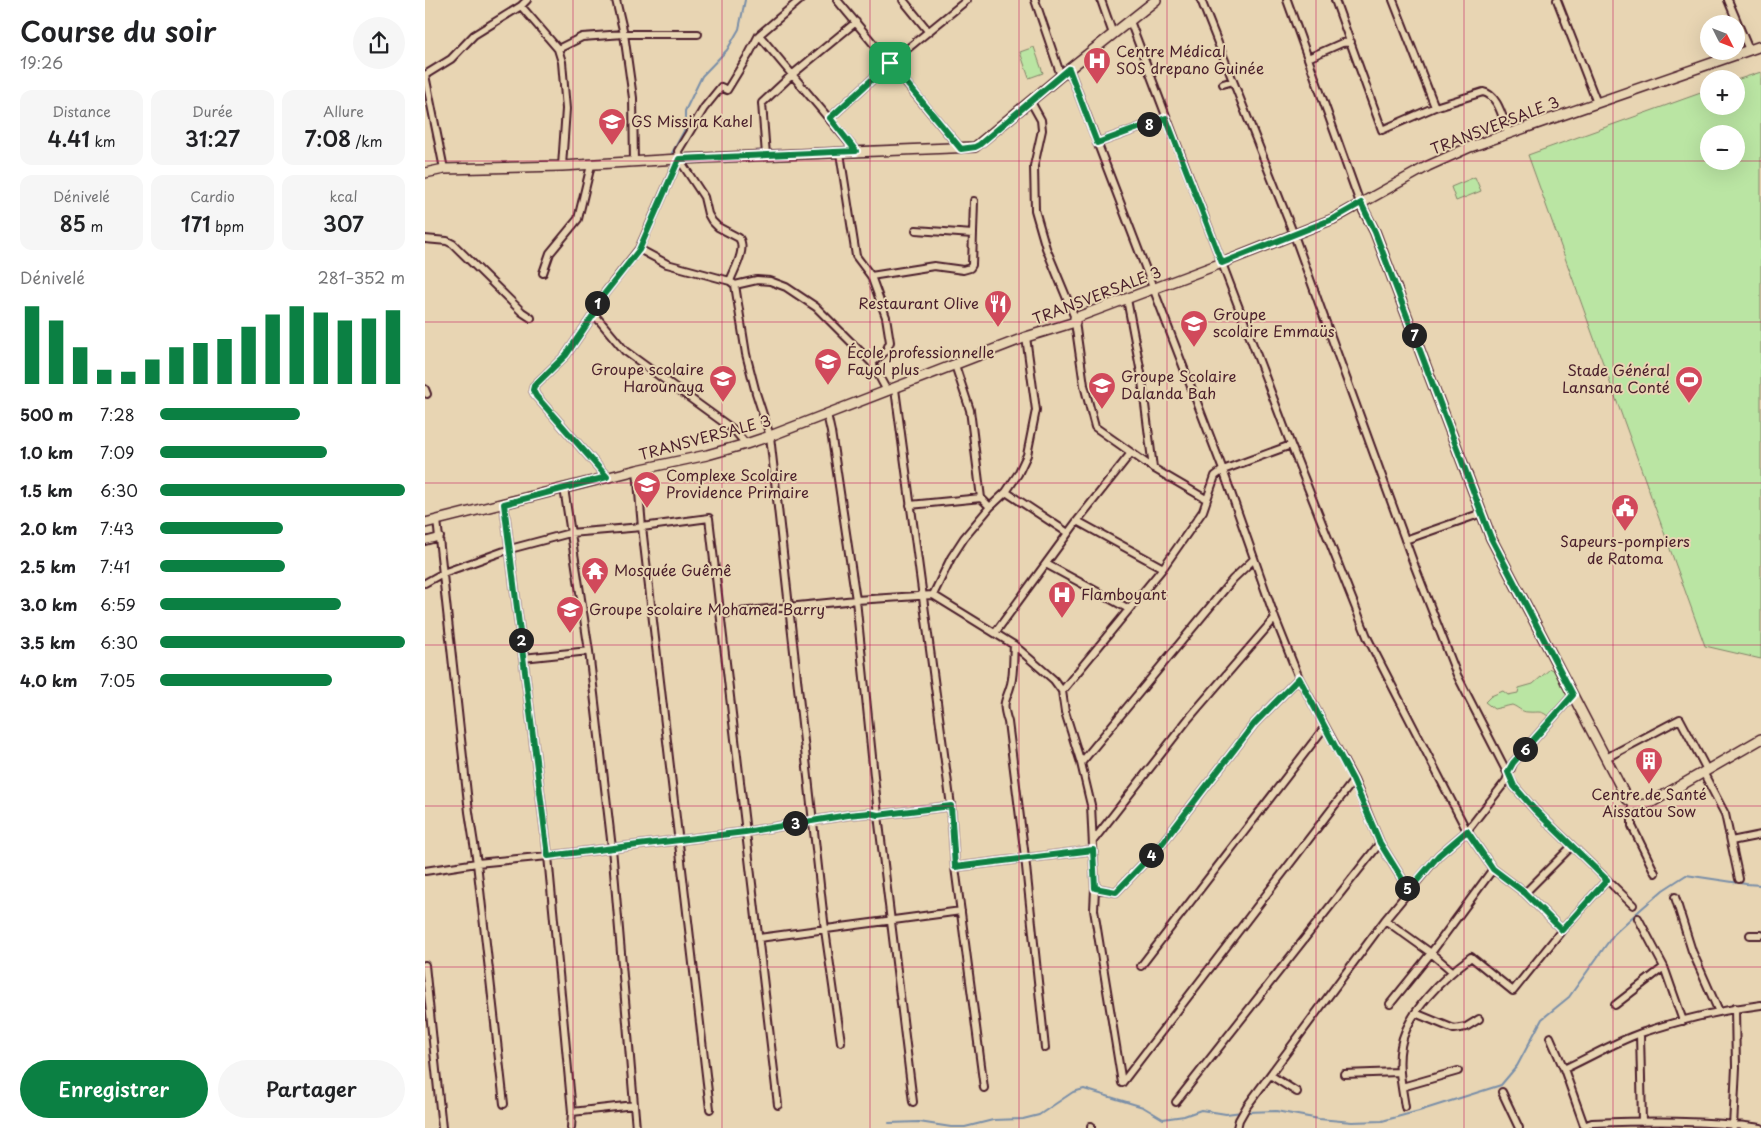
<!DOCTYPE html>
<html lang="fr">
<meta charset="utf-8">
<style>
:root{--surface:#fff;--page:#f6f6f6;--text:#202124;--muted:#757577;--accent:#0b8043}
body{margin:0;font-family:"Playpen Sans",sans-serif;background:var(--page);color:var(--text);height:100vh;display:flex;flex-direction:column;font-size:19px;white-space:nowrap}
*{box-sizing:border-box;margin:0}
p{font-size:16px;color:var(--muted)}
.icon{flex:none;width:28px;height:28px;fill:none;stroke:currentColor;stroke-width:2;stroke-linecap:round;stroke-linejoin:round}
.map{position:relative;flex:1;overflow:hidden}
.side{display:flex;flex-direction:column;background:var(--surface);width:425px}
.side>*{flex:none}
.needle{width:32px;rotate:132deg}
.controls{position:absolute;left:1275px;top:15px;display:grid;gap:10px}
.controls a{display:grid;place-items:center;width:45px;height:45px;border-radius:50%;background:var(--surface);box-shadow:0 5px 20px #0002;font-size:25px}
.pin{position:absolute;display:grid;place-items:center;width:42px;height:42px;color:#fff;margin:-21px;border-radius:10px;box-shadow:0 2px 8px #0006}
.km{position:absolute;width:25px;height:25px;margin:-12px;border-radius:50%;background:#222;color:#fff;font-size:14px;line-height:25px;text-align:center}
.round{display:grid;place-items:center;flex:none;width:52px;height:52px;border-radius:26px;background:var(--page)}
.headline{display:flex;align-items:center;justify-content:space-between;height:85px;padding:0 20px}
h1{font-size:28px;font-weight:600;line-height:38px}
.figures{display:grid;grid-template-columns:repeat(3,1fr);gap:8px;height:85px;padding:5px 20px}
.figures div{display:grid;align-content:center;border-radius:12px;background:var(--page);text-align:center}
.figures b{font-size:21px;font-weight:600}
.figures small{font-size:14px;font-weight:400}
.figures p{font-size:14px}
.chart{height:140px;padding:10px 20px}
.chart p{display:flex;justify-content:space-between}
.chart svg{width:100%;height:90px;margin-top:5px;stroke:var(--accent);stroke-width:6}
.action{display:flex;gap:10px;margin-top:auto;padding:10px 20px}
.action a{flex:1;height:58px;border-radius:30px;background:var(--accent);color:#fff;font-size:20px;font-weight:600;line-height:58px;text-align:center}
.action a+a{background:var(--page);color:var(--text)}
ul{padding:0 20px;list-style:none;font-size:16px}
li{display:grid;grid-template-columns:80px 60px 1fr;align-items:center;height:38px}
li i{height:12px;border-radius:6px;background:var(--accent)}
main{display:flex;flex:1;min-height:0}
.map>svg:first-child{display:block}
.green{fill:#bae5a3;stroke:#828267;fill-rule:evenodd}
.lines{fill:none;stroke-linecap:round;stroke-linejoin:round}
.stream{stroke:#7a8fa8;stroke-width:2}
.street-casing{stroke:#4a1f2b;stroke-width:10}
.secondary-casing{stroke:#4a1f2b;stroke-width:12}
.street{stroke:#e8d5b3;stroke-width:6}
.secondary{stroke:#e8d5b3;stroke-width:9}
.route-casing{stroke:#fff;stroke-width:10}
.route{stroke:#0b8043;stroke-width:6}
.grid{fill:none;stroke:#c2185b;stroke-width:1;stroke-opacity:0.55}
.labels{text-anchor:middle;stroke-width:4;stroke-linejoin:round;paint-order:stroke}
.poi-label{font-size:15px;fill:#4a1f2b;stroke:#e8d5b3;text-anchor:start}
.street-label{font-size:15px;fill:#4a1f2b;stroke:#e8d5b3}
</style>
<main>
<section class="side">
<div class="headline"><div><h1>Course du soir</h1><p>19:26</p></div><a class="round"><svg class="icon" aria-label="share" viewBox="0 0 24 24"><path d="M12 15V3M7 8l5-5 5 5M5 13v7h14v-7"/></svg></a></div>
<div class="figures">
<div><p>Distance</p><b>4.41<small> km</small></b></div>
<div><p>Durée</p><b>31:27</b></div>
<div><p>Allure</p><b>7:08<small> /km</small></b></div>
</div>
<div class="figures">
<div><p>Dénivelé</p><b>85<small> m</small></b></div>
<div><p>Cardio</p><b>171<small> bpm</small></b></div>
<div><p>kcal</p><b>307</b></div>
</div>
<div class="chart"><p><span>Dénivelé</span>281–352 m</p>
<svg viewBox="0 0 160 44" preserveAspectRatio="none"><path d="M5 44V6M15 44V13M25 44V26M35 44V37M45 44V38M55 44V32M65 44V26M75 44V24M85 44V22M95 44V16M105 44V10M115 44V6M125 44V9M135 44V13M145 44V12M155 44V8"/></svg>
</div>
<ul>
<li><b>500 m</b>7:28<i style="width:57%"></i></li>
<li><b>1.0 km</b>7:09<i style="width:68%"></i></li>
<li><b>1.5 km</b>6:30<i style="width:100%"></i></li>
<li><b>2.0 km</b>7:43<i style="width:50%"></i></li>
<li><b>2.5 km</b>7:41<i style="width:51%"></i></li>
<li><b>3.0 km</b>6:59<i style="width:74%"></i></li>
<li><b>3.5 km</b>6:30<i style="width:100%"></i></li>
<li><b>4.0 km</b>7:05<i style="width:70%"></i></li>
</ul>
<div class="action"><a>Enregistrer</a><a>Partager</a></div>
</section>
<div class="map">
<svg width="1336" height="1128" viewBox="0 0 1336 1128">
<rect width="100%" height="100%" fill="#e8d5b3"/>
<filter id="ink" filterUnits="userSpaceOnUse"><feTurbulence type="fractalNoise" baseFrequency=".02" numOctaves="2"/><feDisplacementMap in="SourceGraphic" scale="10" xChannelSelector="R" yChannelSelector="G"/><feConvolveMatrix kernelMatrix="1 2 1 2 8 2 1 2 1" color-interpolation-filters="sRGB"/></filter>
<g filter="url(#ink)">
<path class="green" d="M 609,47 L 618,73 L 604,78 L 595,52 Z
M 1336,72 L 1336,659 L 1280,646 L 1103,155 L 1284,90 L 1284,106 L 1311,106 L 1311,80 ZM 1284,134 L 1311,134 L 1311,161 L 1284,161 Z
M 1050,177 L 1056,191 L 1031,201 L 1026,187 Z
M 1125,669 L 1130,670 L 1136,686 L 1143,690 L 1144,701 L 1126,719 C 1116,709 1115,713 1103,712 C 1096,712 1093,707 1087,705 L 1069,709 L 1060,702 L 1066,696 L 1078,691 L 1083,695 L 1093,693 L 1094,688 L 1108,684 Z"/>
<g class="lines">
<path class="stream" d="M 247,153 L 260,129 L 260,111 L 277,76 L 302,50 L 314,29 L 320,0
M 822,1112 L 851,1111 L 894,1119 L 927,1122 L 957,1121 L 994,1111 L 1076,1085 L 1092,1066 L 1117,1019 L 1144,997 L 1189,934 L 1215,910 L 1238,890 L 1261,875 L 1321,884 L 1336,885
M 464,1123 L 494,1122 L 526,1127 L 540,1127 L 568,1120 L 598,1119 L 614,1115 L 648,1092 L 659,1089 L 718,1107 L 738,1119 L 759,1116 L 776,1110 L 801,1114 L 817,1112"/>
<defs>
<path id="street" d="M 191,0 L 199,34 L 208,98 L 209,162
M 412,0 L 536,149
M 478,0 L 504,32
M 610,0 L 636,76
M 676,0 L 688,34
M 776,0 L 869,235 L 990,567 L 1032,675 L 1089,786 L 1109,809 L 1208,905
M 862,0 L 935,203
M 910,0 L 957,130 L 1010,107 L 1058,92 C 1074,95 1078,121 1084,134
M 968,0 L 1010,107
M 1132,0 L 1172,103
M 1303,0 L 1324,50
M 96,6 L 133,49 L 137,62 L 141,109 L 137,166
M 705,21 L 866,445 L 943,639 L 1042,831 L 1068,869 L 1100,893 L 1137,930
M 334,35 L 431,151
M 133,49 L 157,37 L 199,34 L 273,34
M 883,58 L 917,43 L 926,42
M 644,69 L 798,470 L 850,618 L 874,678 L 929,780 L 955,843 L 984,890
M 0,75 L 26,59 L 49,35 L 96,6 L 102,0
M 0,75 L 19,169
M 798,84 L 808,81
M 606,102 L 616,120 L 617,130 L 609,166 L 610,210 L 621,248 L 650,318
M 405,118 L 465,63 L 542,0
M 672,143 L 741,118
M 415,153 L 431,256 L 446,276 L 461,317 L 465,342 L 461,351 L 447,363
M 341,155 L 337,103 L 368,74 L 431,22
M 254,159 L 279,197 L 283,214 L 287,221 L 293,227 L 314,238 C 322,249 309,270 305,281
M 491,230 L 548,234
M 0,239 L 22,241 L 28,244 L 97,312 L 106,318
M 214,249 L 242,264 L 305,281 L 310,285 L 332,280 L 345,281 L 361,287 L 391,307 L 447,363 L 462,391
M 118,273 L 125,253 L 153,219 L 166,165
M 446,276 L 509,266 L 538,270 L 545,268 L 547,265 L 549,201
M 310,285 L 321,354 L 331,393 L 345,436 L 400,930 L 416,1042
M 702,299 L 716,373 L 728,468
M 169,314 L 141,355 L 109,386 L 108,390 L 111,396 L 182,477
M 650,322 L 659,385 L 670,427 L 728,468 L 781,499
M 530,365 L 545,410 L 556,498
M 0,389 L 2,394
M 470,389 L 526,806 L 530,867 L 559,1088
M 402,414 L 406,432 L 431,600 L 453,815 L 488,1102
M 321,444 L 309,430 L 200,351 L 169,314 L 169,307 L 214,249 L 254,159 L 253,151 L 279,108 L 296,87 L 302,90 L 324,54 L 334,35 L 375,0
M 212,470 L 217,527 L 285,1109
M 139,488 L 164,651 L 187,848 L 211,1128
M 581,492 L 643,533
M 79,504 L 123,856 L 147,1112 L 146,1128
M 485,505 L 556,498 L 565,507
M 12,520 L 44,812 L 52,863 L 79,1104
M 652,521 L 738,568
M 980,540 L 1057,513
M 0,541 L 15,537
M 621,564 L 704,609
M 0,583 L 18,573 L 85,549 L 145,533 L 217,527 L 284,518 L 353,1105
M 508,595 L 526,558 L 539,538 L 565,507 L 581,492 L 593,474 L 602,455 L 611,410 L 601,337
M 295,614 L 431,600 L 508,595 L 589,645 L 629,680 L 637,691 L 640,712 L 656,763 L 666,805 L 670,888 L 669,910 L 697,1083
M 570,633 L 652,521 L 706,453
M 589,645 C 588,658 589,672 586,684 C 581,703 576,700 583,722 L 600,857 L 620,1048
M 98,658 L 164,651
M 637,691 L 738,568 L 778,511 L 790,476 L 798,470 L 866,445
M 1181,758 L 1255,719 L 1282,770
M 656,763 L 808,579 L 829,559
M 1278,772 L 1300,814 L 1314,879
M 1207,803 L 1207,826 L 1230,873
M 668,841 L 764,718 L 850,618
M 1306,841 L 1336,835
M 530,867 L 668,850
M 0,871 L 52,863 L 123,856 L 320,832 L 423,815 L 444,813 L 453,815 L 526,806
M 670,888 L 691,892 L 736,845 L 829,724 L 874,678
M 1100,893 L 1147,846
M 1250,897 L 1267,951 L 1294,1012
M 1213,918 L 1239,967 L 1258,1021
M 960,920 L 1006,953 L 1027,971
M 1325,935 L 1336,935
M 334,938 L 536,911
M 0,965 L 17,1128
M 716,966 L 899,728
M 965,1004 L 1006,953 L 1068,869
M 1190,1005 L 1239,967
M 990,1013 L 1029,1029 L 1041,1027 L 1054,1019
M 1215,1034 L 1217,1122
M 1125,1037 L 1139,1069 L 1160,1128
M 1139,1069 C 1165,1057 1190,1042 1216,1033 C 1255,1020 1296,1010 1336,1005
M 919,1074 L 974,1072
M 845,1075 L 872,1092
M 697,1083 L 929,780
M 977,1087 L 1033,1071
M 1077,1092 L 1094,1128
M 751,1102 L 955,843
M 980,1107 C 977,1087 972,1066 976,1046 C 982,1012 1019,977 1046,957 L 1088,991 L 1137,930 L 1182,880
M 147,1112 L 209,1105
M 666,1126 L 666,1128
M 1159,1126 L 1167,1123 C 1224,1121 1280,1120 1336,1128
M 1308,1127 L 1311,1067 L 1310,1008
M 812,1128 L 814,1120 L 822,1106 L 960,920 L 1014,855 L 1042,831 L 1081,781 L 1088,763 L 1148,695"/>
<path id="secondary" d="M 0,173 L 19,169 L 137,166 L 254,159 L 550,147 L 644,69 L 731,0
M 935,203 L 950,232 L 1066,538 L 1202,799 C 1211,806 1217,806 1227,802 L 1336,739
M 0,523 L 212,470 L 282,455 L 321,444 L 345,436 L 601,337 L 650,322 L 650,318 L 797,263 L 908,219 L 1003,166 L 1045,147 L 1336,46"/>
</defs>
<use href="#street" class="street-casing"/>
<use href="#secondary" class="secondary-casing"/>
<use href="#street" class="street"/>
<use href="#secondary" class="secondary"/>
</g>
</g>
<g class="lines" filter="url(#ink)">
<defs>
<path id="route" d="M 465,63 L 536,149 L 550,147 L 554,145 L 644,69 L 672,143 L 741,118 L 797,263 L 908,219 L 936,203 L 950,232 L 1066,538 L 1148,695 L 1088,763 L 1083,772 L 1089,786 L 1109,809 L 1182,880 L 1137,930 L 1100,893 L 1068,869 L 1042,831 L 1014,855 L 984,890 L 955,843 L 928,780 L 874,678 L 829,724 L 736,845 L 691,892 L 670,888 L 668,850 L 530,867 L 526,806 L 453,815 L 444,813 L 423,815 L 320,832 L 123,856 L 79,504 L 182,477 L 111,396 L 108,390 L 109,386 L 141,355 L 169,314 L 169,307 L 214,250 L 254,159 L 431,151 L 405,118 Z"/>
</defs>
<use href="#route" class="route-casing"/>
<use href="#route" class="route"/>
</g>
<path class="grid" d="M 148,0 L 148,1128M 297,0 L 297,1128M 445,0 L 445,1128M 594,0 L 594,1128M 742,0 L 742,1128M 891,0 L 891,1128M 1039,0 L 1039,1128M 1188,0 L 1188,1128M 0,161 L 1284,161M 1311,161 L 1336,161M 0,322 L 1336,322M 0,483 L 1336,483M 0,645 L 1336,645M 0,806 L 1336,806M 0,967 L 1336,967"/>
<defs>
<symbol id="hospital-pin" viewBox="-11 -11 22 30"><path d="M0 17L-7.5 6A9.5 9.5 0 1 1 7.5 6Z" fill="#d1495b" stroke="#e8d5b3"/><path d="M-5-5h3v3.5h4V-5h3V5h-3V1.5h-4V5h-3Z" fill="#fff"/></symbol>
<symbol id="school-pin" viewBox="-11 -11 22 30"><path d="M0 17L-7.5 6A9.5 9.5 0 1 1 7.5 6Z" fill="#d1495b" stroke="#e8d5b3"/><path d="M0-5L7-2L0 1L-7-2ZM-4 1L0 2.5L4 1V4Q0 6-4 4Z" fill="#fff"/></symbol>
<symbol id="restaurant-pin" viewBox="-11 -11 22 30"><path d="M0 17L-7.5 6A9.5 9.5 0 1 1 7.5 6Z" fill="#d1495b" stroke="#e8d5b3"/><path d="M-5-6h1v4h1v-4h1v4h1v-4h1v5L-1.5 .5V6h-2V.5L-5-1ZM5-6V6H3V1.5H1.5Q1.5-4 5-6Z" fill="#fff"/></symbol>
<symbol id="university-pin" viewBox="-11 -11 22 30"><path d="M0 17L-7.5 6A9.5 9.5 0 1 1 7.5 6Z" fill="#d1495b" stroke="#e8d5b3"/><path d="M0-5L7-2L0 1L-7-2ZM-4 1L0 2.5L4 1V4Q0 6-4 4Z" fill="#fff"/></symbol>
<symbol id="stadium-pin" viewBox="-11 -11 22 30"><path d="M0 17L-7.5 6A9.5 9.5 0 1 1 7.5 6Z" fill="#d1495b" stroke="#e8d5b3"/><path d="M0-5a6.5 5 0 1 0 0 10a6.5 5 0 1 0 0-10ZM-3.5-1.8h7v3.6h-7Z" fill="#fff"/></symbol>
<symbol id="civic-pin" viewBox="-11 -11 22 30"><path d="M0 17L-7.5 6A9.5 9.5 0 1 1 7.5 6Z" fill="#d1495b" stroke="#e8d5b3"/><path d="M-.6-6.5H3V-4.5H.6V-3L4-1V1h2V6H-6V1h2V-1L-.6-3ZM-1.2 2.5V6h2.4V2.5Z" fill="#fff"/></symbol>
<symbol id="temple-pin" viewBox="-11 -11 22 30"><path d="M0 17L-7.5 6A9.5 9.5 0 1 1 7.5 6Z" fill="#d1495b" stroke="#e8d5b3"/><path d="M0-6L5-2H3V0L6.5 2.5H4V6H1.5V3h-3V6H-4V2.5H-6.5L-3 0V-2H-5Z" fill="#fff"/></symbol>
<symbol id="building-pin" viewBox="-11 -11 22 30"><path d="M0 17L-7.5 6A9.5 9.5 0 1 1 7.5 6Z" fill="#d1495b" stroke="#e8d5b3"/><path d="M-4-6H4V6H1V3H-1V6H-4ZM-2.5-4.3h1.7v1.8h-1.7ZM.8-4.3h1.7v1.8H.8ZM-2.5-1h1.7V.8h-1.7ZM.8-1h1.7V.8H.8Z" fill="#fff"/></symbol>
</defs>
<g fill-rule="evenodd">
<use href="#hospital-pin" x="656" y="45" width="32" height="43"/>
<use href="#school-pin" x="171" y="106" width="32" height="43"/>
<use href="#restaurant-pin" x="557" y="288" width="32" height="43"/>
<use href="#school-pin" x="753" y="308" width="32" height="43"/>
<use href="#university-pin" x="387" y="346" width="32" height="43"/>
<use href="#school-pin" x="282" y="363" width="32" height="43"/>
<use href="#stadium-pin" x="1248" y="364" width="32" height="43"/>
<use href="#school-pin" x="661" y="370" width="32" height="43"/>
<use href="#school-pin" x="206" y="469" width="32" height="43"/>
<use href="#civic-pin" x="1184" y="492" width="32" height="43"/>
<use href="#temple-pin" x="154" y="555" width="32" height="43"/>
<use href="#hospital-pin" x="621" y="579" width="32" height="43"/>
<use href="#school-pin" x="129" y="594" width="32" height="43"/>
<use href="#building-pin" x="1208" y="745" width="32" height="43"/>
</g>
<g class="labels">
<g class="poi-label">
<text x="691" y="57">Centre Médical<tspan x="691" dy="17">SOS drepano Guinée</tspan></text>
<text x="206" y="127">GS Missira Kahel</text>
<text x="554" y="309" text-anchor="end">Restaurant Olive</text>
<text x="788" y="320">Groupe<tspan x="788" dy="17">scolaire Emmaüs</tspan></text>
<text x="422" y="358">École professionnelle<tspan x="422" dy="17">Fayol plus</tspan></text>
<text x="279" y="375" text-anchor="end">Groupe scolaire<tspan x="279" dy="17">Harounaya</tspan></text>
<text x="1245" y="376" text-anchor="end">Stade Général<tspan x="1245" dy="17">Lansana Conté</tspan></text>
<text x="696" y="382">Groupe Scolaire<tspan x="696" dy="17">Dalanda Bah</tspan></text>
<text x="241" y="481">Complexe Scolaire<tspan x="241" dy="17">Providence Primaire</tspan></text>
<text x="1200" y="547" text-anchor="middle">Sapeurs-pompiers<tspan x="1200" dy="17">de Ratoma</tspan></text>
<text x="189" y="576">Mosquée Guêmê</text>
<text x="656" y="600">Flamboyant</text>
<text x="164" y="615">Groupe scolaire Mohamed Barry</text>
<text x="1224" y="800" text-anchor="middle">Centre de Santé<tspan x="1224" dy="17">Aissatou Sow</tspan></text>
</g>
<g class="street-label">
<text transform="translate(1070 126) rotate(-21)" y="5">TRANSVERSALE 3</text>
<text transform="translate(672 296) rotate(-21)" y="5">TRANSVERSALE 3</text>
<text transform="translate(280 438) rotate(-15)" y="5">TRANSVERSALE 3</text>
</g>
</g>
</svg>
<div class="controls">
<a><svg class="needle" viewBox="-14 -14 28 28"><path d="M0-13l5 13h-10z" fill="#e53935"/><path d="M0 13l5-13h-10z" fill="#757577"/></svg></a>
<a>+</a>
<a>−</a>
</div>
<div class="pin" style="left:465px;top:63px;background:#1e9e55"><svg class="icon" aria-label="arrive" viewBox="0 0 24 24"><path d="M6 21V4h12l-3 4 3 4H6"/></svg></div>
<b class="km" style="left:172px;top:303px">1</b>
<b class="km" style="left:96px;top:640px">2</b>
<b class="km" style="left:370px;top:823px">3</b>
<b class="km" style="left:726px;top:855px">4</b>
<b class="km" style="left:982px;top:888px">5</b>
<b class="km" style="left:1100px;top:749px">6</b>
<b class="km" style="left:989px;top:335px">7</b>
<b class="km" style="left:724px;top:124px">8</b>
</div>
</main>
